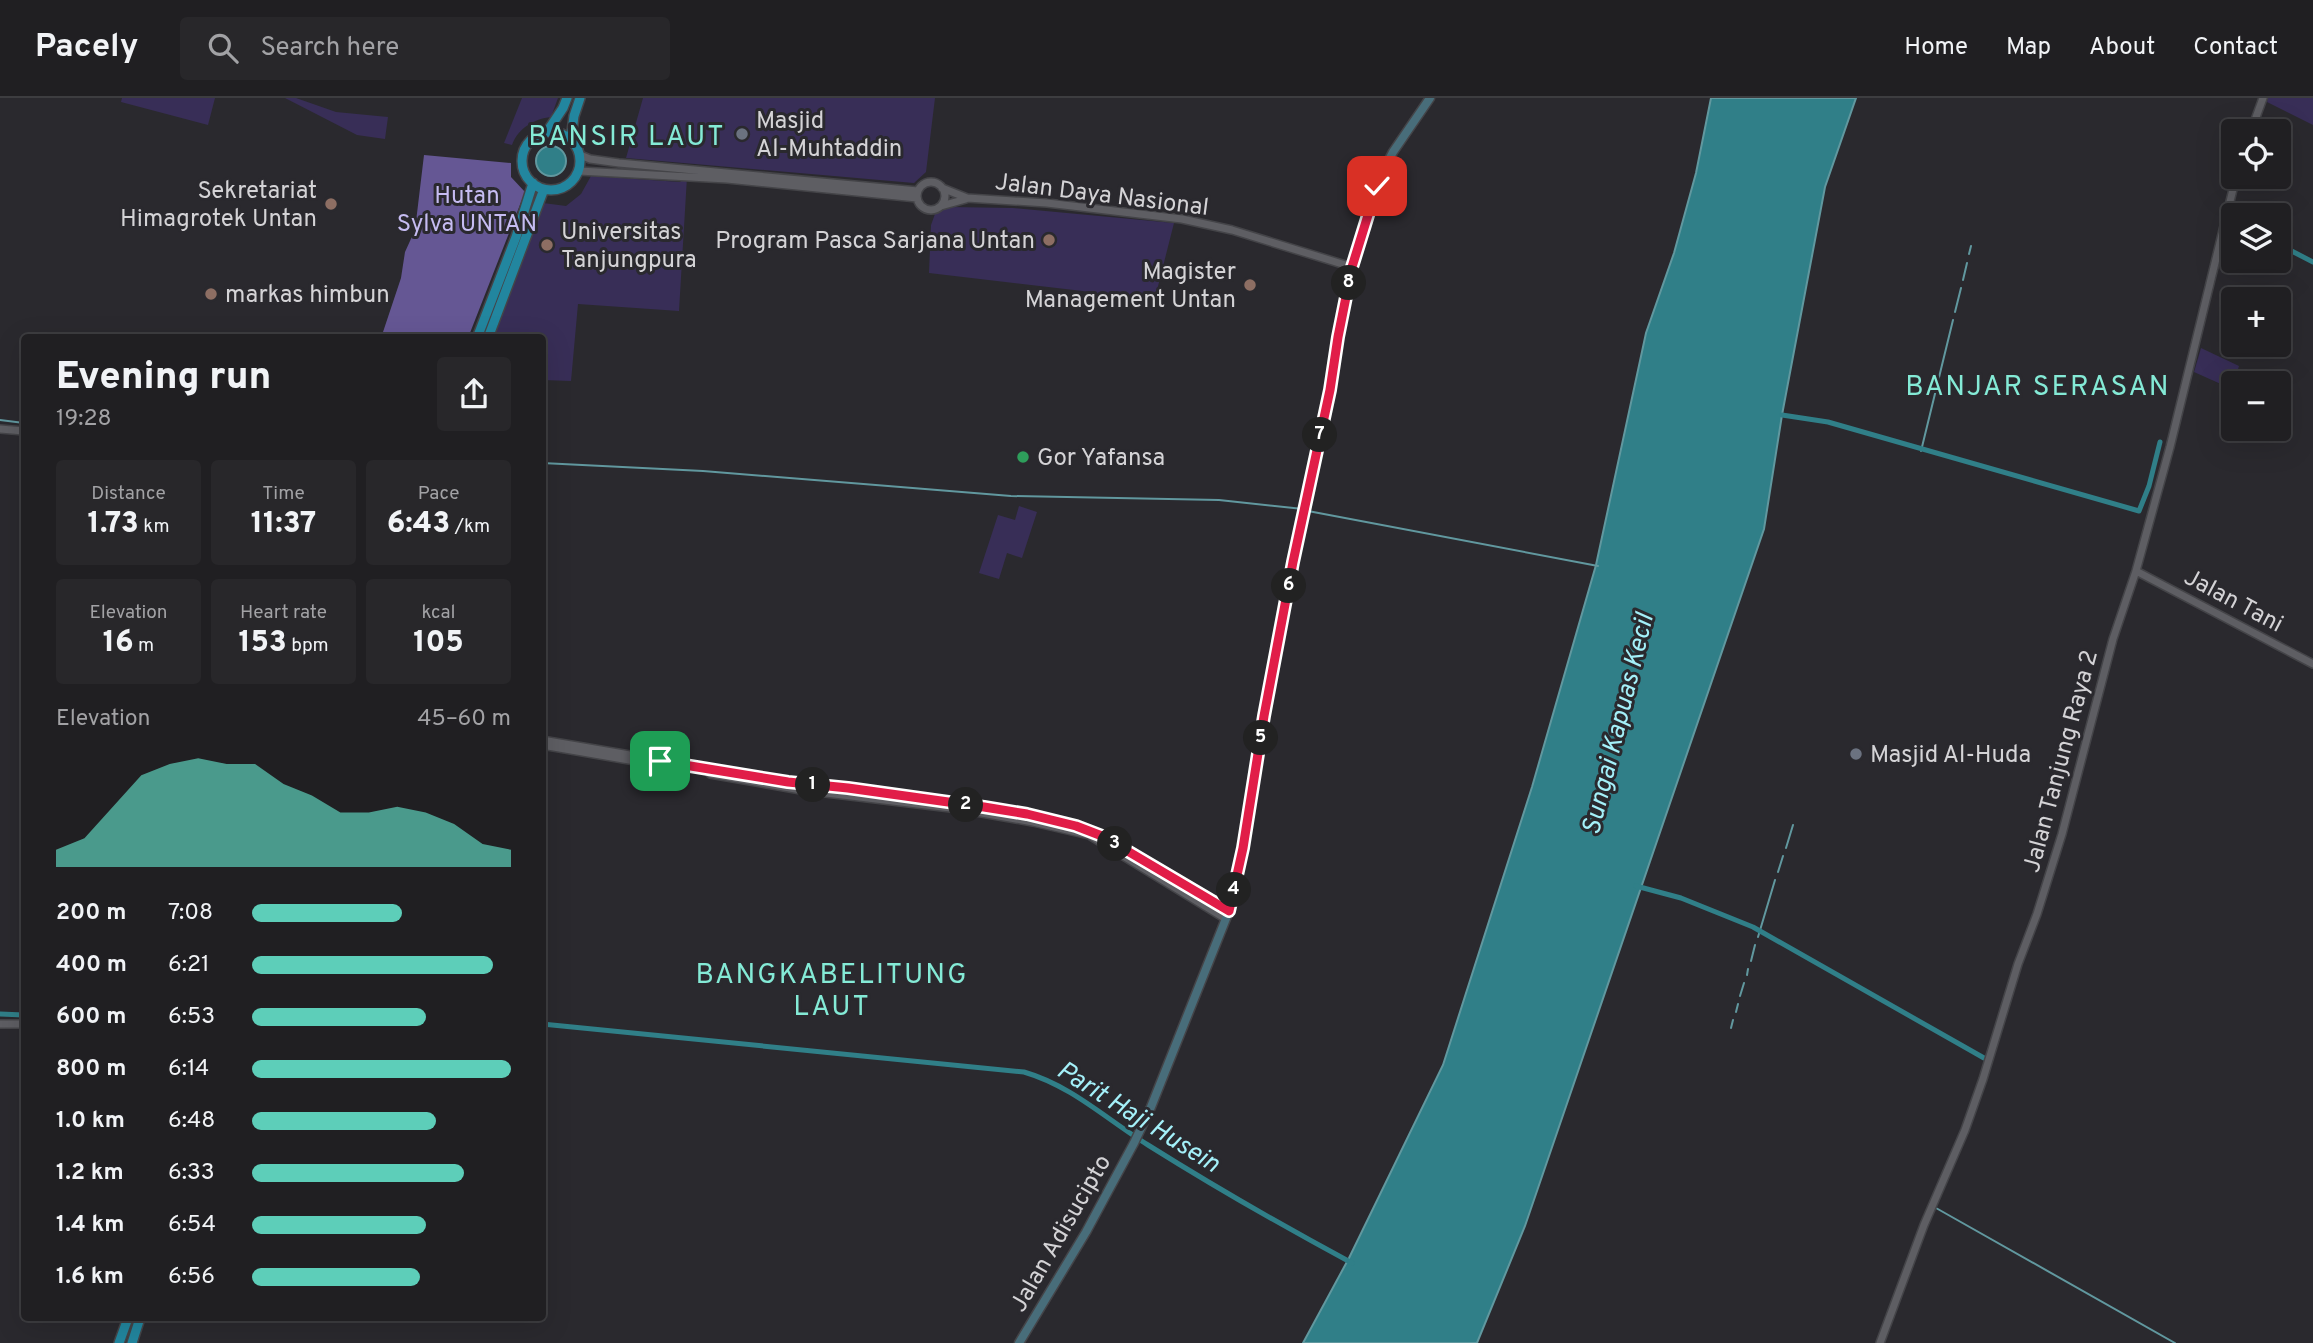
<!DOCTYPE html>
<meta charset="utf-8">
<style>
:root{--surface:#201f22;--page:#28272a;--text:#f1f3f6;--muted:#a2a2a5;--line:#3d3d40;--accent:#5dceb9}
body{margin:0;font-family:Overpass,sans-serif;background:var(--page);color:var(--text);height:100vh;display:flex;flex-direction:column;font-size:26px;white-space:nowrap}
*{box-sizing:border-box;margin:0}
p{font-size:23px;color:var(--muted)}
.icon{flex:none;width:38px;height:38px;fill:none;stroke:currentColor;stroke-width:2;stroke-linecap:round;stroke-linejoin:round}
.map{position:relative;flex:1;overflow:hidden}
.drawer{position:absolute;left:21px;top:236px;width:525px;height:987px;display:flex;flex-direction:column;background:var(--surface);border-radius:7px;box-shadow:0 7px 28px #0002,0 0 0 2px var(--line)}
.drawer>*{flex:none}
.fabs{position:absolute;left:2221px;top:21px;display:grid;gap:14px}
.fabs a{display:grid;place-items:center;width:70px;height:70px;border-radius:7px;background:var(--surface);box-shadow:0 7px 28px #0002,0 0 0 2px var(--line);font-size:35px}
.pin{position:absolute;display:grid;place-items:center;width:60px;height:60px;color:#fff;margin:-30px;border-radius:14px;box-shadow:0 4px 10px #0006}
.km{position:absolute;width:35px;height:35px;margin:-18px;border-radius:50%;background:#222;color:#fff;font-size:19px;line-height:35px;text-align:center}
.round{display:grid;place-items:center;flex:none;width:74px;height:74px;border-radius:7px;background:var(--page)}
.overview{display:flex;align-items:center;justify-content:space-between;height:119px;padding:0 35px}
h1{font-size:38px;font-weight:800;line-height:52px}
.stats{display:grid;grid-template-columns:repeat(3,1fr);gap:10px;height:119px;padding:7px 35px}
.stats div{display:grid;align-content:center;border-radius:7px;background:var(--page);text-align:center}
.stats b{font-size:30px;font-weight:800}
.stats small{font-size:19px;font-weight:400}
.stats p{font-size:19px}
.chart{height:196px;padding:14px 35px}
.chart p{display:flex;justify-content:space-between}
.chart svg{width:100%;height:126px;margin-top:7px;fill:var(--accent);opacity:.7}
ul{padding:0 35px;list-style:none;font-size:23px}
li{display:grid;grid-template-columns:112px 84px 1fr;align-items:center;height:52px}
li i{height:18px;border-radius:9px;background:var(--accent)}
header{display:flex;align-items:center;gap:42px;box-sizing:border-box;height:98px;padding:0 35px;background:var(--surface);border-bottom:2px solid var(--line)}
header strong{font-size:33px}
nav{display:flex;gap:38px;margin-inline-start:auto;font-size:24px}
.search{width:490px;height:63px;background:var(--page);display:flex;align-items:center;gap:18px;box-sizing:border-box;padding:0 24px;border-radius:7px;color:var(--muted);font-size:26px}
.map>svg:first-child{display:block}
.green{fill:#382e57}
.forest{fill:#655794}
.water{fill:#307f88;stroke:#61989f;stroke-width:2}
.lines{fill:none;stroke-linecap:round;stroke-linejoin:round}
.stream{stroke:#61989f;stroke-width:2}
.canal{stroke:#307f88;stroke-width:5}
.tertiary-casing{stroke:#444448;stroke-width:10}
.secondary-casing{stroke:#444448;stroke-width:11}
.trunk-casing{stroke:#444448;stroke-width:12}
.tertiary{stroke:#5e5e63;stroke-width:7}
.secondary{stroke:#486d7a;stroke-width:8}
.trunk{stroke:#22869f;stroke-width:9}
.route-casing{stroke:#fff;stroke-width:14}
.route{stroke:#e11d48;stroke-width:9}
.worship-dot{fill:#6b7280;stroke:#2a292e;stroke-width:2.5}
.education-dot{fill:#8d6e63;stroke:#2a292e;stroke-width:2.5}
.leisure-dot{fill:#2e9e5b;stroke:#2a292e;stroke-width:2.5}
.labels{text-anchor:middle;stroke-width:6;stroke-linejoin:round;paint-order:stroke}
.poi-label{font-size:24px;fill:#d4d3d6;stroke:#2a292e;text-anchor:start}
.street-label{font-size:24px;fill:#d4d3d6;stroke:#2a292e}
.park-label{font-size:24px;fill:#c6bcf2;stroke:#2a292e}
.water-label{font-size:26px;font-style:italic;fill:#a4f0f9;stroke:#2a292e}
.quarter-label{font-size:28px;letter-spacing:2px;fill:#84ead6;stroke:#2a292e}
</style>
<header>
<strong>Pacely</strong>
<div class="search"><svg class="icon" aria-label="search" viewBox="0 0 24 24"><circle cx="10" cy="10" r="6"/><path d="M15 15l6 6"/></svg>Search here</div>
<nav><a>Home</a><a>Map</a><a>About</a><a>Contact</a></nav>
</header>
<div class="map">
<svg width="2313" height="1245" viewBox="0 0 2313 1245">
<rect width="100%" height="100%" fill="#2a292e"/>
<path class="green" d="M 122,0 L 215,0 L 208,27 L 121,4 Z
M 285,0 L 296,0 L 336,14 L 388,19 L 385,41 L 357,37 Z
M 522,0 L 558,0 L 551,19 C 534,21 518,30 512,47 L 504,45 Z
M 643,0 L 935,0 L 926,74 L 914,85 L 626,60 Z
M 2268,0 L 2313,0 L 2313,27 L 2267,4 Z
M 591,78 L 680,84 L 687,79 L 679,213 L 578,206 L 571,283 L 543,282 L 542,240 L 493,240 L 543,105 L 566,108 L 581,96 Z
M 948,109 L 1013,110 L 1174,125 L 1152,212 L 1091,194 L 929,175 L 931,127 L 935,116 Z
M 2201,250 L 2239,268 L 2232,291 L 2194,274 Z
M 1019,408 L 1037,414 L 1022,460 L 1007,455 L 999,481 L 979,475 L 998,417 L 1015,422 Z"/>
<path class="forest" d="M 424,57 L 511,65 L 511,79 L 525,94 L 468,240 L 381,240 L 401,180 L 405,154 L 415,132 Z"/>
<path class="water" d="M 1711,0 L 1856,0 L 1825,89 L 1782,317 L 1764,431 L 1525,1128 L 1477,1245 L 1303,1245 L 1349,1160 L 1443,967 L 1532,689 L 1596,467 L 1646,235 L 1674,155 L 1696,75 Z
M536 63a15 15 0 1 1 30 0a15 15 0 1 1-30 0Z"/>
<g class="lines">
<path class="stream" d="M 1969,156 L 1971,148
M 1963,182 L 1967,165
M 1955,214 L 1961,190
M 0,322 L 24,325
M 1921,353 L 1953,222
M 542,365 L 703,373 L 1011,398 L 1219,402 L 1303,411
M 1308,413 L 1598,468
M 1786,750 L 1793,727
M 1778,774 L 1783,758
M 1758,839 L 1775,782
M 1751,863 L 1755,847
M 1747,877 L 1748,871
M 1740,898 L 1744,885
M 1736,914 L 1738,906
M 1731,930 L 1733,922
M 1936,1110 L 2175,1245"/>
<path class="canal" d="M 2278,146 L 2313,164
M 1782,317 L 1828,324 L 2139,413 L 2149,388 L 2160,344
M 1636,788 L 1681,800 L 1753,829 L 1984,960
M 0,916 L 24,917
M 542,926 L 1024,974 C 1072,988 1106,1021 1148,1047 C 1215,1089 1283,1128 1352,1165"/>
<defs>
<path id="tertiary" d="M 2251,33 L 2263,0
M 580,57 L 590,61 L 619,65 L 918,93
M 579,73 L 727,81 L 917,100
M917 98a14 14 0 1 1 28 0a14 14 0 1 1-28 0Z
M 942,90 L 967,100 L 1047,105 L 1182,121 L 1232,132 L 1352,169
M 941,108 L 966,101
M 0,331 L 24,333
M 2136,473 L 2313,566
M 542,642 L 788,684 L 847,690 L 1016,714 L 1077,728 L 1102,738 L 1229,813
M 542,647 L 681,671
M 710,676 L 801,692 L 959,711 L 1033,724 L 1089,737 L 1226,821
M 0,926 L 24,926
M 1880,1245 L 1924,1127 L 1965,1032 L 1983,981 L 2018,866 L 2037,816 L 2062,736 L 2113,541 L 2136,473 L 2170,349 L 2236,79"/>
<path id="secondary" d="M 1019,1245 L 1086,1134 L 1134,1045 L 1151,1009 L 1229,813 L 1243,750 L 1264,618 L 1293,464 L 1330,292 L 1337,239 L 1352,169 L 1382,75 L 1393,54 L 1430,0"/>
<path id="trunk" d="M522 63a29 29 0 1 1 58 0a29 29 0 1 1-58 0Z
M 547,34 L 563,10 L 567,0
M 571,41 L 574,18 L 580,0
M 477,240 L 516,139 L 533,85
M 488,240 L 544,91
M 119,1245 L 128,1220
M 132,1245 L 140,1220"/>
</defs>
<use href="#tertiary" class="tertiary-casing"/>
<use href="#secondary" class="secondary-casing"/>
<use href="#trunk" class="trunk-casing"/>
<use href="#tertiary" class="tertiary"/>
<use href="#secondary" class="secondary"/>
<use href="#trunk" class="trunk"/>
</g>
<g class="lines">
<defs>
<path id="route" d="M 660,663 L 788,684 L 848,690 L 984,709 L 1027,716 L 1076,728 L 1102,738 L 1229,813 L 1243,750 L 1264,618 L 1293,464 L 1330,292 L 1338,239 L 1352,169 L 1377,88"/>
</defs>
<use href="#route" class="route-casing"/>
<use href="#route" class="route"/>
</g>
<g class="worship-dot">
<circle cx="742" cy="36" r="7"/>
<circle cx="1856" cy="656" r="7"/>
</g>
<g class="education-dot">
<circle cx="331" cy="106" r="7"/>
<circle cx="1049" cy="142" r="7"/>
<circle cx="547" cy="147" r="7"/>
<circle cx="1250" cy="187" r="7"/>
<circle cx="211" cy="196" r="7"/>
</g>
<circle class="leisure-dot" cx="1023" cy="359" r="7"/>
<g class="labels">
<g class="poi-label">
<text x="756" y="30">Masjid<tspan x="756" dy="28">Al-Muhtaddin</tspan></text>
<text x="317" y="100" text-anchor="end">Sekretariat<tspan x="317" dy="28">Himagrotek Untan</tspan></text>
<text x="561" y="141">Universitas<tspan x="561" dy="28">Tanjungpura</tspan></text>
<text x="1035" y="150" text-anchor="end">Program Pasca Sarjana Untan</text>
<text x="1236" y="181" text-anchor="end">Magister<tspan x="1236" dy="28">Management Untan</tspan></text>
<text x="225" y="204">markas himbun</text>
<text x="1037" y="367">Gor Yafansa</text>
<text x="1870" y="664">Masjid Al-Huda</text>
</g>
<g class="street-label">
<text transform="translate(1102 96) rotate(7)" y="8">Jalan Daya Nasional</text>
<text transform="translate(2234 502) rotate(28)" y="8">Jalan Tani</text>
<text transform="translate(2060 663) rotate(-75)" y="8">Jalan Tanjung Raya 2</text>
<text transform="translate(1060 1135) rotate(-60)" y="8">Jalan Adisucipto</text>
</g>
<g class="park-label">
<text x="467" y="105">Hutan<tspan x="467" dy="28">Sylva UNTAN</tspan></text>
</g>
<g class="water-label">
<text transform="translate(1617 626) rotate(-76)" y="9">Sungai Kapuas Kecil</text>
<text transform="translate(1139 1018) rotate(32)" y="9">Parit Haji Husein</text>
</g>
<g class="quarter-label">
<text x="627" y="47">BANSIR LAUT</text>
<text x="2038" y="297">BANJAR SERASAN</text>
<text x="832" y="885">BANGKABELITUNG<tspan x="832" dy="32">LAUT</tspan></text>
</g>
</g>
</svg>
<div class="fabs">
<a><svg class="icon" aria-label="locate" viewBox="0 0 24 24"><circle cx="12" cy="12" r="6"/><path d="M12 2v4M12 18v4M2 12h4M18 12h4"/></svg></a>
<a><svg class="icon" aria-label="layers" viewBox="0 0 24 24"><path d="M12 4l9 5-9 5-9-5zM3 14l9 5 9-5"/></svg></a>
<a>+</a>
<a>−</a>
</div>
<div class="pin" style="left:660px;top:663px;background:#1e9e55"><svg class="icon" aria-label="arrive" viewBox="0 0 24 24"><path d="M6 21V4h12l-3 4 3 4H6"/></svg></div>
<div class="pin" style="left:1377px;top:88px;background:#d93025"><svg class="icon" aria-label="check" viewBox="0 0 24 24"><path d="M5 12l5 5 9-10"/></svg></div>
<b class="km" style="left:813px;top:687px">1</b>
<b class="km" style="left:966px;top:707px">2</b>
<b class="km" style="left:1115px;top:746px">3</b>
<b class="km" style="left:1234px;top:792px">4</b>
<b class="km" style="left:1261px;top:640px">5</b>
<b class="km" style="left:1289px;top:488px">6</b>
<b class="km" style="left:1320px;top:337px">7</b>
<b class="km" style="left:1349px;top:185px">8</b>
<section class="drawer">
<div class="overview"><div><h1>Evening run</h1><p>19:28</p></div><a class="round"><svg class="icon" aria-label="share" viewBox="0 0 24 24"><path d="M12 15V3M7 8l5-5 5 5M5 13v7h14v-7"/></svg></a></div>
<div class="stats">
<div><p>Distance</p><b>1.73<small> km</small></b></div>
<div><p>Time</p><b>11:37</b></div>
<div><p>Pace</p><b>6:43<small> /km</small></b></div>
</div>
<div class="stats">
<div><p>Elevation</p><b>16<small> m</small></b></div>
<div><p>Heart rate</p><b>153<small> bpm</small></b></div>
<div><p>kcal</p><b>105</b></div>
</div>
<div class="chart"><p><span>Elevation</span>45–60 m</p>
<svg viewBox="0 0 160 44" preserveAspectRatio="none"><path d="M0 44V38L10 34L20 23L30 12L40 8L50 6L60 8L70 8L80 15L90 19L100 25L110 25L120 23L130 25L140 29L150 36L160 38V44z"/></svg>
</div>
<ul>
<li><b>200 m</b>7:08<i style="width:58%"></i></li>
<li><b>400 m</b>6:21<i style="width:93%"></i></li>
<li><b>600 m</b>6:53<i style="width:67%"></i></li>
<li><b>800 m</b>6:14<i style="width:100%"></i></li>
<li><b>1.0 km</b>6:48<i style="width:71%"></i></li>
<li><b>1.2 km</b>6:33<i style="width:82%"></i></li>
<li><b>1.4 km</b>6:54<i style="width:67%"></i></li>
<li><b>1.6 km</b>6:56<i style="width:65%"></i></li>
</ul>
</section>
</div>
